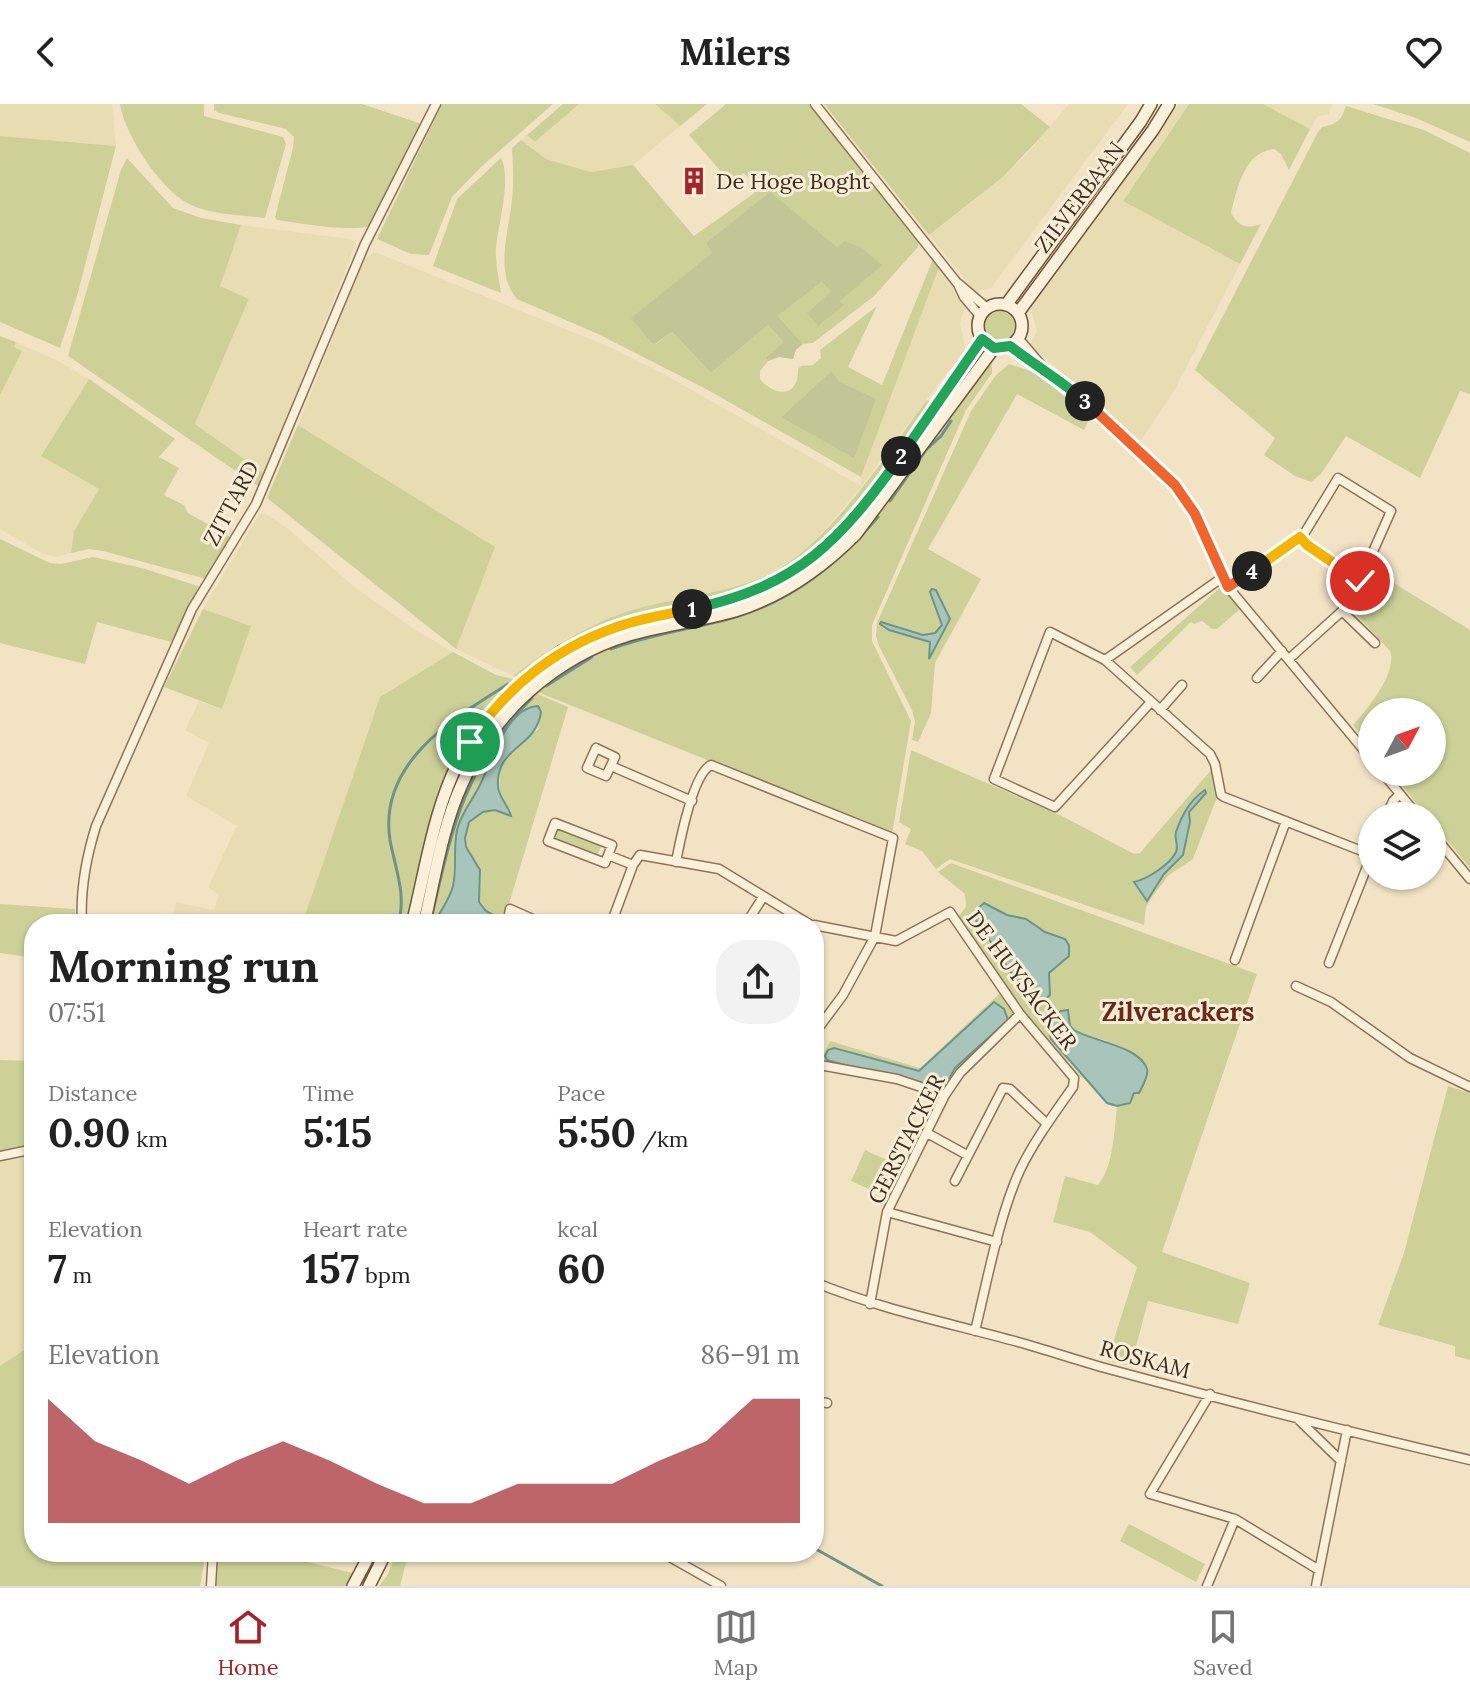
<!DOCTYPE html>
<meta charset="utf-8">
<style>
:root{--surface:#fff;--page:#f2f2f2;--text:#222;--muted:#767676;--line:#e0e0e0;--accent:#a3242a}
body{margin:0;font-family:Lora,serif;background:var(--page);color:var(--text);height:100vh;display:flex;flex-direction:column;font-size:30px;white-space:nowrap}
*{box-sizing:border-box;margin:0}
p{font-size:26px;color:var(--muted)}
.icon{flex:none;width:44px;height:44px;fill:none;stroke:currentColor;stroke-width:2;stroke-linecap:round;stroke-linejoin:round}
.map{position:relative;flex:1;overflow:hidden}
.panel{position:absolute;left:24px;top:810px;width:800px;height:648px;display:flex;flex-direction:column;background:var(--surface);border-radius:32px;box-shadow:0 2px 6px #0004}
.panel>*{flex:none}
.needle{width:52px;rotate:49deg}
.controls{position:absolute;left:1358px;top:594px;display:grid;gap:16px}
.controls a{display:grid;place-items:center;width:88px;height:88px;border-radius:50%;background:var(--surface);box-shadow:0 2px 6px #0004;font-size:40px}
.pin{position:absolute;display:grid;place-items:center;width:68px;height:68px;color:#fff;margin:-34px;border:4px solid #fff;border-radius:50%;box-shadow:0 2px 8px #0007}
.km{position:absolute;width:40px;height:40px;margin:-20px;border-radius:50%;background:#222;color:#fff;font-size:22px;line-height:40px;text-align:center}
.round{display:grid;place-items:center;flex:none;width:84px;height:84px;border-radius:32px;background:var(--page)}
.overview{display:flex;align-items:center;justify-content:space-between;height:136px;padding:0 24px}
h1{font-size:44px;font-weight:800;line-height:60px}
.figures{display:grid;grid-template-columns:repeat(3,1fr);gap:12px;height:136px;padding:8px 24px}
.figures div{display:grid;align-content:center}
.figures b{font-size:40px;font-weight:800}
.figures small{font-size:22px;font-weight:400}
.figures p{font-size:22px}
.chart{height:224px;padding:16px 24px}
.chart p{display:flex;justify-content:space-between}
.chart svg{width:100%;height:144px;margin-top:8px;fill:var(--accent);opacity:.7}
header{display:flex;justify-content:space-between;align-items:center;height:104px;padding:0 24px;background:var(--surface);font-size:36px;font-weight:800}
.dock{display:flex;justify-content:space-around;align-items:center;height:112px;border-top:2px solid var(--line);background:var(--surface);font-size:22px;color:var(--muted)}
.dock a{display:grid;justify-items:center;gap:4px}
.dock .active{color:var(--accent)}
.map>svg:first-child{display:block}
.farmland{fill:#e8ddb2}
.green{fill:#cdd198;fill-rule:evenodd}
.cemetery{fill:#c2c697}
.water{fill:#a7c5bb;stroke:#6d9489;stroke-width:2}
.lines{fill:none;stroke-linecap:round;stroke-linejoin:round}
.stream{stroke:#6d9489;stroke-width:3}
.minor-casing{stroke:#8f7359;stroke-width:11}
.secondary-casing{stroke:#71543c;stroke-width:14}
.minor{stroke:#fbf0da;stroke-width:8}
.secondary{stroke:#fbf0da;stroke-width:11}
.split-1-casing{stroke:#fff;stroke-width:16}
.split-2-casing{stroke:#fff;stroke-width:16}
.split-3-casing{stroke:#fff;stroke-width:16}
.split-4-casing{stroke:#fff;stroke-width:16}
.split-5-casing{stroke:#fff;stroke-width:16}
.split-1{stroke:#f5b400;stroke-width:10}
.split-2{stroke:#22a559;stroke-width:10}
.split-3{stroke:#22a559;stroke-width:10}
.split-4{stroke:#f0652b;stroke-width:10}
.split-5{stroke:#f5b400;stroke-width:10}
.labels{text-anchor:middle;stroke-width:6;stroke-linejoin:round;paint-order:stroke}
.poi-label{font-size:22px;fill:#3e2c1e;stroke:#f8edd6;text-anchor:start}
.street-label{font-size:22px;fill:#3e2c1e;stroke:#f8edd6}
.quarter-label{font-size:26px;font-weight:bold;fill:#6e281a;stroke:#f8edd6}
</style>
<header><svg class="icon" aria-label="back" viewBox="0 0 24 24"><path d="M15 5l-7 7 7 7"/></svg>Milers<svg class="icon" aria-label="heart" viewBox="0 0 24 24"><path d="M12 20l-8-8c-3-5 5-10 8-4 3-6 11-1 8 4z"/></svg></header>
<div class="map">
<svg width="1470" height="1482" viewBox="0 0 1470 1482">
<rect width="100%" height="100%" fill="#f2e3c5"/>
<path class="farmland" d="M 0,0 L 112,0 L 116,42 L 0,32 Z
M 579,0 L 655,0 L 680,22 L 633,61 L 591,68 L 546,55 L 521,36 L 527,31 L 535,38 Z
M 1069,0 L 1128,0 L 991,184 L 975,188 L 929,131 L 1004,72 L 1027,50 Z
M 1178,0 L 1189,0 L 1123,97 L 1240,160 L 1174,287 L 1140,338 L 1030,241 L 1037,227 L 1029,199 Z
M 1263,0 L 1332,0 L 1329,10 L 1318,12 L 1310,25 Z
M 241,121 L 351,135 L 356,139 L 265,370 L 195,320 L 249,195 L 219,182 Z
M 375,148 L 605,241 L 669,273 L 861,382 L 861,373 L 939,163 L 966,200 L 960,219 L 966,249 L 945,271 L 861,383 L 814,438 L 795,453 L 769,470 L 727,486 L 635,505 L 593,521 L 564,536 L 513,572 L 456,545 L 494,443 L 298,321 L 364,155 Z
M 16,238 L 58,257 L 89,275 L 41,352 L 99,385 L 74,427 L 71,449 L 57,453 L 45,451 L 0,425 L 0,271 Z
M 260,409 L 266,410 L 287,424 L 353,482 L 417,527 L 453,548 L 380,593 L 302,820 L 172,820 L 176,798 L 214,806 L 219,791 L 208,783 L 237,722 L 186,692 L 209,639 L 185,626 L 199,597 L 221,605 L 251,523 L 203,505 Z
M 34,1051 L 34,1243 L 27,1244 L 0,1262 L 0,1058 Z"/>
<path class="green" d="M 120,0 L 204,0 L 204,12 L 283,33 L 286,40 L 265,114 C 241,111 213,111 191,101 C 161,87 125,32 120,0 Z
M 214,0 L 362,0 L 422,20 L 375,120 C 357,130 299,119 277,116 L 275,113 L 293,44 L 294,33 L 286,25 L 219,9 L 214,6 Z
M 442,0 L 553,0 L 481,63 L 452,93 L 429,151 L 411,150 L 377,135 Z
M 563,0 L 579,0 L 535,38 L 527,31 Z
M 655,0 L 707,0 L 680,22 Z
M 726,0 L 809,0 L 913,130 L 919,138 L 918,143 L 874,192 L 813,239 L 803,240 L 778,212 L 822,178 L 843,201 L 840,197 L 837,143 L 706,139 L 713,149 L 632,214 L 656,240 L 672,228 L 711,269 L 768,221 L 783,238 L 765,254 L 768,257 L 760,267 L 760,275 C 775,294 799,293 798,265 L 801,262 L 813,261 L 821,254 L 820,246 L 877,202 L 848,263 L 882,281 L 933,155 L 939,163 L 861,373 L 706,285 L 598,230 L 517,195 C 494,169 509,126 512,96 C 514,79 513,62 512,44 L 521,36 L 546,55 L 591,68 L 633,61 L 694,132 L 753,90 L 760,82 L 743,69 L 733,81 L 689,31 ZM 830,268 L 839,277 L 876,296 L 781,313 Z
M 824,0 L 1021,0 L 1050,23 L 1004,72 L 929,131 Z
M 1189,0 L 1263,0 L 1310,25 L 1289,66 L 1281,50 L 1274,45 C 1244,48 1237,85 1231,109 C 1239,123 1247,125 1261,120 L 1240,160 L 1123,97 Z
M 1373,0 L 1470,0 L 1470,38 L 1416,14 Z
M 1346,2 L 1424,26 L 1470,49 L 1470,290 L 1460,287 L 1420,374 L 1346,332 L 1321,370 L 1311,378 L 1295,372 L 1264,351 L 1275,334 L 1195,266 L 1318,28 L 1322,23 C 1337,20 1341,17 1346,2 Z
M 0,32 L 116,42 L 77,192 L 60,244 L 0,218 Z
M 127,54 L 173,104 L 201,114 L 241,121 L 220,182 L 249,195 L 195,320 L 265,370 L 259,383 L 68,252 L 121,66 Z
M 501,54 C 512,75 498,120 496,144 C 495,159 499,174 501,189 L 433,162 L 457,95 Z
M983 223a16 16 0 1 1 32 0a16 16 0 1 1-32 0Z
M 0,232 L 16,238 L 14,243 L 22,247 L 0,291 Z
M 992,259 L 992,269 L 966,306 L 872,521 L 872,537 L 911,617 L 892,730 L 535,587 L 563,565 L 610,541 L 713,515 L 831,458 L 988,261 L 991,262 Z
M 1009,260 L 1034,268 L 1090,313 L 1084,326 L 1017,290 L 928,445 L 981,475 L 935,559 L 931,609 L 918,638 L 912,636 L 915,618 L 912,606 L 879,542 L 876,532 L 877,519 L 971,307 L 996,271 ZM 937,489 L 950,515 L 929,554 L 930,538 L 889,526 L 882,523 L 881,518 L 923,531 L 935,530 L 942,521 L 932,493 Z
M 89,275 L 175,335 L 159,353 L 179,364 L 164,391 L 184,401 L 188,409 L 232,434 L 206,475 L 103,447 L 89,445 L 71,449 L 74,427 L 99,385 L 41,352 Z
M 927,296 L 930,298 C 888,375 834,448 753,485 C 714,503 668,502 629,518 C 591,533 556,556 520,574 L 513,572 C 551,544 590,518 636,505 C 680,493 725,490 767,471 C 828,443 886,350 927,296 Z
M 298,321 L 495,443 L 456,545 L 267,394 Z
M 0,435 L 50,459 L 61,460 L 93,453 L 142,464 L 201,483 L 171,538 L 97,518 L 85,560 L 0,539 Z
M 1376,468 L 1470,526 L 1470,764 L 1432,718 L 1432,712 L 1427,712 L 1391,668 L 1432,668 L 1432,608 L 1372,608 L 1372,644 L 1353,621 C 1367,606 1398,568 1390,547 L 1354,508 Z
M 1222,482 L 1240,505 L 1217,525 L 1212,525 L 1202,517 L 1194,520 L 1191,518 L 1137,571 L 1130,563 Z
M 203,505 L 251,522 L 222,605 L 164,583 Z
M 453,548 L 496,571 L 518,576 L 455,660 L 410,820 L 302,820 L 380,593 Z
M 533,588 L 568,603 L 503,820 L 495,820 L 495,811 C 470,801 484,789 480,769 C 479,759 468,752 466,742 C 462,725 474,707 491,706 C 497,706 503,710 509,712 L 511,707 L 499,690 L 500,665 L 508,649 L 538,625 L 541,608 L 522,608 L 493,647 L 482,678 L 459,718 L 454,745 L 453,784 L 434,820 L 426,820 L 457,699 L 494,630 Z
M 911,646 L 1062,712 L 1134,750 L 1140,749 L 1211,666 L 1217,693 L 1193,755 L 1168,772 L 1152,793 L 1146,803 L 1144,821 L 950,755 L 936,765 L 922,747 L 905,740 L 911,725 L 899,718 ZM 1205,686 L 1206,689 L 1189,709 L 1190,721 L 1183,752 L 1164,770 L 1147,796 L 1135,777 C 1148,775 1171,760 1176,747 C 1179,740 1176,742 1176,734 C 1175,717 1190,696 1205,686 Z
M 559,725 L 601,742 L 597,752 L 555,735 L 553,733 Z
M 951,759 L 1257,870 L 1162,1148 L 1250,1179 L 1238,1220 L 1148,1197 L 1131,1262 L 1107,1257 L 1137,1163 L 1090,1128 L 1053,1118 L 1065,1072 L 1098,1081 C 1114,1061 1114,1028 1117,1002 L 1129,999 L 1134,989 L 1137,989 L 1137,953 L 1105,936 L 1081,931 L 1070,922 L 1068,907 L 1061,907 L 1047,918 L 1069,959 L 1083,974 L 1079,972 L 1042,934 L 958,813 L 966,803 L 965,790 L 938,768 ZM 990,802 L 1007,811 L 1026,815 L 1045,828 L 1065,835 L 1069,841 L 1063,858 L 1049,869 L 1050,891 L 1028,894 L 986,828 Z
M 0,800 L 75,805 L 76,820 L 34,820 L 34,854 L 0,849 Z
M 1000,889 L 1013,906 L 1014,913 L 957,966 L 946,987 L 820,957 L 830,937 L 920,964 ZM 1008,913 L 955,964 L 947,980 L 929,981 L 891,970 L 837,959 L 919,967 Z
M 0,956 L 34,957 L 34,1040 L 0,1047 Z
M 1448,982 L 1470,989 L 1470,1256 L 1455,1252 L 1455,1242 L 1378,1221 L 1404,1149 Z
M 865,1046 L 896,1060 L 884,1085 L 892,1089 L 889,1094 L 851,1077 Z
M 34,1243 L 34,1448 L 206,1448 L 200,1482 L 0,1482 L 0,1262 L 27,1244 Z
M 1129,1420 L 1205,1460 L 1196,1478 L 1120,1437 Z
M 215,1448 L 266,1448 L 357,1470 L 349,1482 L 213,1482 Z
M 397,1448 L 409,1448 L 400,1482 L 379,1482 L 387,1472 Z"/>
<path class="cemetery" d="M 770,88 L 837,143 L 845,137 L 862,144 L 882,161 L 840,197 L 844,201 L 818,222 L 807,209 L 831,188 L 822,178 L 778,212 L 803,240 L 796,246 L 793,255 L 779,253 L 768,257 L 765,254 L 783,238 L 768,221 L 711,269 L 672,228 L 655,240 L 652,239 L 631,214 L 712,149 L 706,139 Z
M 831,267 L 839,277 L 876,295 L 854,354 L 781,313 Z"/>
<path class="water" d="M 932,485 L 936,486 L 950,515 L 929,555 L 930,538 L 889,526 L 880,520 L 881,518 L 923,531 L 935,529 L 942,521 L 930,488 Z
M 538,602 L 541,608 C 536,645 495,642 498,683 C 499,694 509,702 511,712 L 495,706 L 483,708 L 469,718 L 465,734 L 466,743 L 480,766 L 479,798 L 486,807 L 497,813 L 497,818 L 434,820 C 440,807 450,795 453,782 C 457,764 453,745 457,726 C 461,710 471,698 479,683 C 491,660 506,603 538,602 Z
M 1205,686 L 1206,689 L 1189,708 L 1190,718 L 1183,751 L 1164,770 L 1147,797 L 1134,778 C 1147,775 1170,761 1176,748 C 1179,741 1174,735 1176,728 C 1182,711 1189,697 1205,686 Z
M 984,799 L 1007,811 L 1026,815 L 1045,828 L 1065,835 L 1069,841 L 1069,852 L 1049,869 L 1050,891 L 1042,898 L 1032,898 L 1028,894 L 976,816 L 975,807 Z
M 994,898 L 1004,905 L 1008,916 L 955,964 L 944,984 L 837,959 L 827,956 L 825,952 L 828,946 L 834,944 L 919,967 Z
M 1068,906 L 1070,922 L 1074,926 C 1091,937 1140,942 1147,965 C 1149,972 1142,983 1139,989 L 1134,989 L 1130,999 L 1117,1002 L 1107,999 L 1051,935 L 1047,917 L 1061,907 Z"/>
<g class="lines">
<path class="stream" d="M 871,383 L 881,370
M 890,397 L 926,346 L 941,332 L 951,317
M 729,491 L 744,485
M 686,502 L 710,496
M 611,545 C 651,530 692,525 732,514 C 792,497 838,460 878,413
M 522,569 L 559,542 L 590,527
M 546,582 L 592,553
M 398,820 C 407,791 395,764 390,736 C 378,659 452,615 508,580
M 430,820 C 451,729 463,662 532,594
M 814,1444 L 882,1482"/>
<defs>
<path id="minor" d="M 815,0 L 958,180 L 964,193 L 980,212
M 959,180 L 987,204
M 1019,235 L 1044,264
M 1010,242 L 1032,259 L 1045,264 L 1086,298 L 1175,381 L 1195,410 L 1228,483 L 1372,656
M 1300,433 L 1307,441 L 1360,477
M 1228,483 L 1304,430 L 1338,374 L 1391,407 L 1360,477 L 1342,507 L 1289,555
M 1342,507 L 1375,539
M 1105,556 L 1223,473
M 1257,574 L 1282,547
M 1151,598 L 1055,703 L 994,675 L 1050,528 L 1105,556 L 1210,650 L 1215,660 L 1221,691 L 1224,693 L 1372,751
M 1160,606 L 1182,581
M 596,644 L 615,653 L 606,672 L 587,664 Z
M 611,662 L 692,697
M 1382,668 L 1418,712
M 1386,712 L 1393,697 L 1400,690
M 555,719 L 612,741 L 605,759 L 548,737 Z
M 1432,729 L 1470,775
M 608,751 L 633,761
M 676,758 C 680,737 693,670 711,661 L 893,734 L 875,832 L 843,891 L 814,930
M 82,820 C 80,786 86,754 96,722 L 192,505 L 256,400 L 365,140 L 436,0
M 507,820 L 510,805 L 544,820
M 611,820 L 633,761 L 640,751 L 719,765 L 809,820
M 746,820 L 763,793
M 814,821 L 896,837 L 950,808 L 1020,910 L 1074,974 L 1073,983 C 1054,1010 1034,1037 1020,1066 C 999,1112 987,1178 975,1227
M 1235,856 L 1286,717
M 1329,859 L 1372,750
M 1296,882 L 1331,898 L 1410,954 L 1470,983
M 814,960 L 897,975 L 945,991
M 927,1029 L 967,1051
M 0,1052 L 34,1045
M 955,1077 L 1003,984 L 1010,985 L 1047,1020
M 887,1108 L 997,1138
M 814,1178 C 880,1205 949,1219 1018,1238 C 1047,1246 1076,1256 1105,1264 C 1227,1297 1348,1328 1470,1356
M 870,1200 L 887,1108 L 945,991 L 960,969 L 1020,910
M 1210,1290 L 1150,1390 L 1235,1415 L 1319,1466
M 814,1297 L 827,1299
M 1299,1316 L 1341,1357
M 661,1448 L 721,1482
M 211,1482 L 213,1448
M 1207,1482 L 1235,1415
M 1316,1482 L 1347,1326"/>
<path id="secondary" d="M978 222a22 22 0 1 1 44 0a22 22 0 1 1-44 0Z
M 1006,201 L 1141,17 L 1151,0
M 1018,209 L 1153,26 L 1169,0
M 412,820 C 426,765 434,702 462,651 C 497,588 559,537 629,519 C 670,509 713,505 753,488 C 798,469 835,438 866,400 L 982,235
M 424,820 C 435,773 442,724 462,680 C 492,610 555,553 629,531 C 663,521 700,517 735,507 C 783,492 821,465 856,430 L 994,244
M 353,1482 L 371,1448
M 369,1482 L 386,1448"/>
</defs>
<use href="#minor" class="minor-casing"/>
<use href="#secondary" class="secondary-casing"/>
<use href="#minor" class="minor"/>
<use href="#secondary" class="secondary"/>
</g>
<g class="lines">
<defs>
<path id="split-1" d="M 470,638 C 507,581 561,540 626,520 C 647,513 670,510 692,505"/>
<path id="split-2" d="M 692,505 C 800,481 839,438 901,352"/>
<path id="split-3" d="M 901,352 L 982,235 L 994,244 L 1010,242 C 1035,261 1061,277 1085,297"/>
<path id="split-4" d="M 1085,297 L 1175,381 L 1195,410 L 1228,483 L 1252,467"/>
<path id="split-5" d="M 1252,467 L 1300,433 L 1307,441 L 1360,477"/>
</defs>
<use href="#split-1" class="split-1-casing"/>
<use href="#split-2" class="split-2-casing"/>
<use href="#split-3" class="split-3-casing"/>
<use href="#split-4" class="split-4-casing"/>
<use href="#split-5" class="split-5-casing"/>
<use href="#split-1" class="split-1"/>
<use href="#split-2" class="split-2"/>
<use href="#split-3" class="split-3"/>
<use href="#split-4" class="split-4"/>
<use href="#split-5" class="split-5"/>
</g>
<defs>
<symbol id="building-bare" viewBox="-9 -9 18 18"><path d="M-4-6H4V6H1V3H-1V6H-4ZM-2.5-4.3h1.7v1.8h-1.7ZM.8-4.3h1.7v1.8H.8ZM-2.5-1h1.7V.8h-1.7ZM.8-1h1.7V.8H.8Z" fill="#a3242a" stroke="#f8edd6" stroke-width="2.5" paint-order="stroke"/></symbol>
</defs>
<g fill-rule="evenodd">
<use href="#building-bare" x="674" y="57" width="40" height="40"/>
</g>
<g class="labels">
<g class="poi-label">
<text x="716" y="85">De Hoge Boght</text>
</g>
<g class="street-label">
<text transform="translate(1079 93) rotate(-53)" y="8">ZILVERBAAN</text>
<text transform="translate(231 399) rotate(-62)" y="8">ZITTARD</text>
<text transform="translate(1022 876) rotate(53)" y="8">DE HUYSACKER</text>
<text transform="translate(906 1035) rotate(-63)" y="8">GERSTACKER</text>
<text transform="translate(1145 1255) rotate(15)" y="8">ROSKAM</text>
</g>
<g class="quarter-label">
<text x="1178" y="917">Zilverackers</text>
</g>
</g>
</svg>
<div class="controls">
<a><svg class="needle" viewBox="-14 -14 28 28"><path d="M0-13l5 13h-10z" fill="#e53935"/><path d="M0 13l5-13h-10z" fill="#767676"/></svg></a>
<a><svg class="icon" aria-label="layers" viewBox="0 0 24 24"><path d="M12 4l9 5-9 5-9-5zM3 14l9 5 9-5"/></svg></a>
</div>
<div class="pin" style="left:470px;top:638px;background:#1e9e55"><svg class="icon" aria-label="arrive" viewBox="0 0 24 24"><path d="M6 21V4h12l-3 4 3 4H6"/></svg></div>
<div class="pin" style="left:1360px;top:477px;background:#d93025"><svg class="icon" aria-label="check" viewBox="0 0 24 24"><path d="M5 12l5 5 9-10"/></svg></div>
<b class="km" style="left:692px;top:505px">1</b>
<b class="km" style="left:901px;top:352px">2</b>
<b class="km" style="left:1085px;top:297px">3</b>
<b class="km" style="left:1252px;top:467px">4</b>
<section class="panel">
<div class="overview"><div><h1>Morning run</h1><p>07:51</p></div><a class="round"><svg class="icon" aria-label="share" viewBox="0 0 24 24"><path d="M12 15V3M7 8l5-5 5 5M5 13v7h14v-7"/></svg></a></div>
<div class="figures">
<div><p>Distance</p><b>0.90<small> km</small></b></div>
<div><p>Time</p><b>5:15</b></div>
<div><p>Pace</p><b>5:50<small> /km</small></b></div>
</div>
<div class="figures">
<div><p>Elevation</p><b>7<small> m</small></b></div>
<div><p>Heart rate</p><b>157<small> bpm</small></b></div>
<div><p>kcal</p><b>60</b></div>
</div>
<div class="chart"><p><span>Elevation</span>86–91 m</p>
<svg viewBox="0 0 160 44" preserveAspectRatio="none"><path d="M0 44V6L10 19L20 25L30 32L40 25L50 19L60 25L70 32L80 38L90 38L100 32L110 32L120 32L130 25L140 19L150 6L160 6V44z"/></svg>
</div>
</section>
</div>
<nav class="dock">
<a class="active"><svg class="icon" aria-label="home" viewBox="0 0 24 24"><path d="M3 11l9-7 9 7M6 9v11h12V9"/></svg>Home</a>
<a><svg class="icon" aria-label="map" viewBox="0 0 24 24"><path d="M3 6l6-2 6 2 6-2v14l-6 2-6-2-6 2zM9 4v14M15 6v14"/></svg>Map</a>
<a><svg class="icon" aria-label="saved" viewBox="0 0 24 24"><path d="M7 4h10v16l-5-4-5 4z"/></svg>Saved</a>
</nav>
